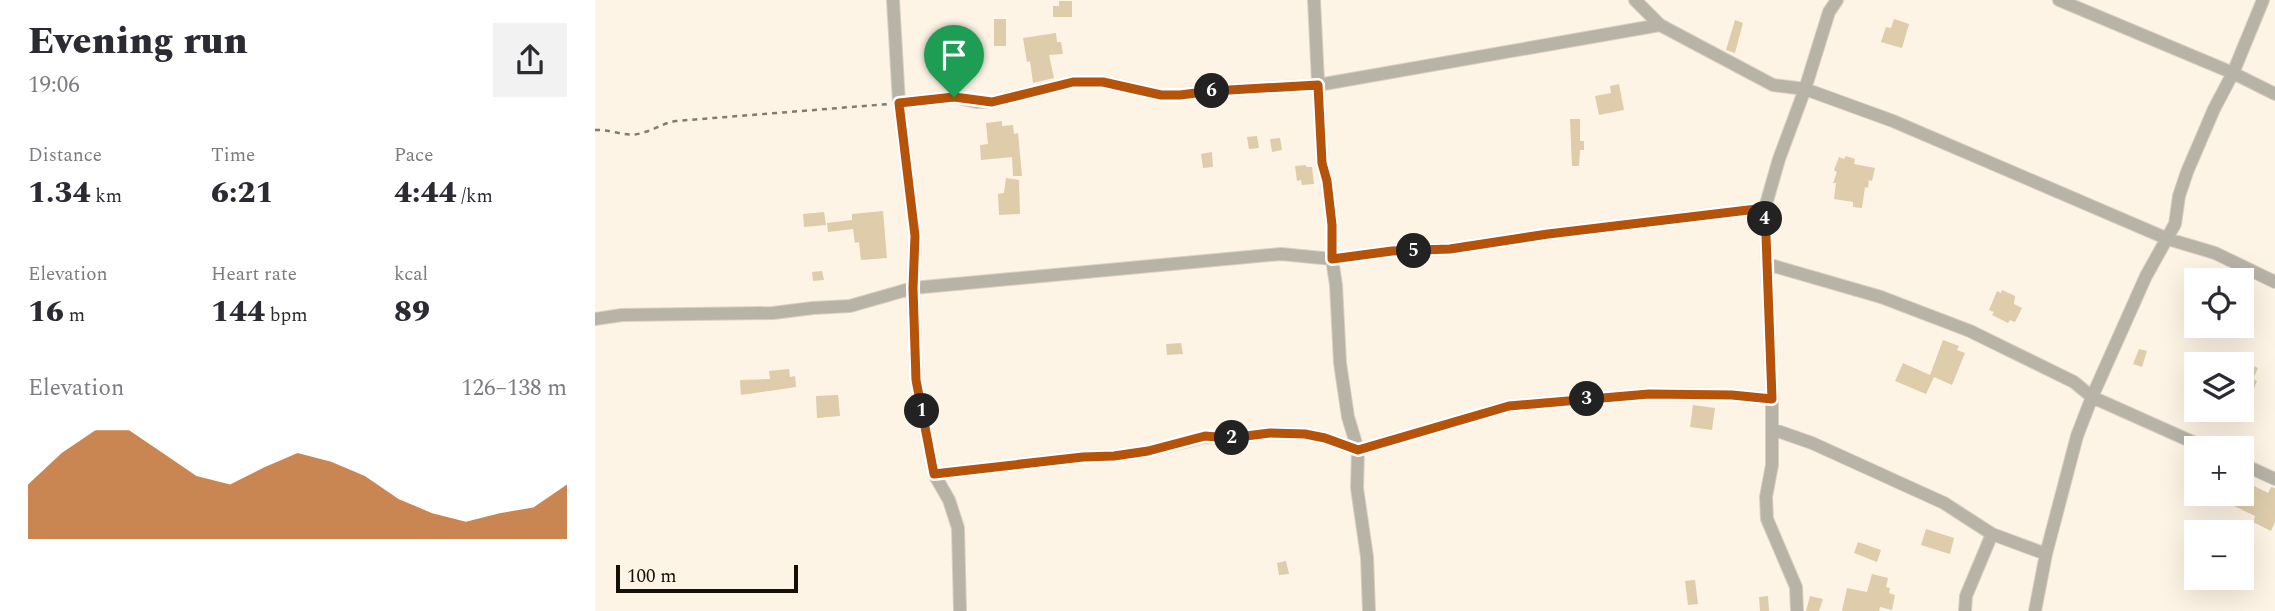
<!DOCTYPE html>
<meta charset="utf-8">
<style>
:root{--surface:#fff;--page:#f2f2f3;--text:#2b2b33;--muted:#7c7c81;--accent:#b45309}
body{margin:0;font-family:Spectral,serif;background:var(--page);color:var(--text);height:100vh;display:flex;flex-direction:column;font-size:26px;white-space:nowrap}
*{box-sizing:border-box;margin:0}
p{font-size:23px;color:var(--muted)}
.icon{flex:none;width:38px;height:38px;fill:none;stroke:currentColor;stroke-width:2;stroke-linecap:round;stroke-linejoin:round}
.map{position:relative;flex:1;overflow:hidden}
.drawer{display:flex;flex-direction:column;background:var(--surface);width:595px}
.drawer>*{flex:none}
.tools{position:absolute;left:1589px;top:268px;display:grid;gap:14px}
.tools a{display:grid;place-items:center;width:70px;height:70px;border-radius:0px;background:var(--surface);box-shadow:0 7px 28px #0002;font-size:35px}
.scale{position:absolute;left:21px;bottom:18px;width:182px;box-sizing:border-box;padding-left:7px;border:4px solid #151007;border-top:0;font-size:19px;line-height:24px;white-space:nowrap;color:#151007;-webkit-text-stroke:5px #fdf4e5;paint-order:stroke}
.pin{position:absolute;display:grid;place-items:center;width:60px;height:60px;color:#fff;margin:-72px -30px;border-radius:50% 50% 50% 0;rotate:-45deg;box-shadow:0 0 7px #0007}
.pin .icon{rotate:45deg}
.km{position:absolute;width:35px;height:35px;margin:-18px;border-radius:50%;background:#222;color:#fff;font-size:19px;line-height:35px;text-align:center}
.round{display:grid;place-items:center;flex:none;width:74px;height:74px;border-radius:0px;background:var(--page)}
.overview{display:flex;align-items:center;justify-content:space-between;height:119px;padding:0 28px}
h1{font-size:38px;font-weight:800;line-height:52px}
.metrics{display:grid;grid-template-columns:repeat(3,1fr);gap:10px;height:119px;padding:7px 28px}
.metrics div{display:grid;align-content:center}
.metrics b{font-size:30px;font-weight:800}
.metrics small{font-size:19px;font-weight:400}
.metrics p{font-size:19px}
.chart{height:196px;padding:14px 28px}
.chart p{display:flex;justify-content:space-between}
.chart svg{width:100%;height:126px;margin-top:7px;fill:var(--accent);opacity:.7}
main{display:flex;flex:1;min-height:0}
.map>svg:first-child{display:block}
.building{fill:#deccab}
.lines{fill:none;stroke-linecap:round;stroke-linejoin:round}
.minor-casing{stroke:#d8d0c1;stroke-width:14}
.path{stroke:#827b6f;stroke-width:2.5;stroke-dasharray:5 5;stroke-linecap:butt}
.minor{stroke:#b8b3a7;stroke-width:12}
.route-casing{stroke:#fff;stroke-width:14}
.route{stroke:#b45309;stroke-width:9}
</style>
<main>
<section class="drawer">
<div class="overview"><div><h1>Evening run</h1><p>19:06</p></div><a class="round"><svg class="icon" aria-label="share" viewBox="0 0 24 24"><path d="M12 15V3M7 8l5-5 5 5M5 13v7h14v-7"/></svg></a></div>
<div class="metrics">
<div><p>Distance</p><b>1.34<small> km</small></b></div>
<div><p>Time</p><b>6:21</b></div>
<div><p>Pace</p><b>4:44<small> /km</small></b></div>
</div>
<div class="metrics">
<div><p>Elevation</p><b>16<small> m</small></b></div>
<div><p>Heart rate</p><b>144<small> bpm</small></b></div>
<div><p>kcal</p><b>89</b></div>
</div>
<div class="chart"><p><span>Elevation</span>126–138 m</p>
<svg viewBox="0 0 160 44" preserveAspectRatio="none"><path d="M0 44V25L10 14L20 6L30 6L40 14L50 22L60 25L70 19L80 14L90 17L100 22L110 30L120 35L130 38L140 35L150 33L160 25V44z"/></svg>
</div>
</section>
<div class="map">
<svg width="1680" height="611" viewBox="0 0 1680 611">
<rect width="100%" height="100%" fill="#fdf4e5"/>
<path class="building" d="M 464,1 L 477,1 L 477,17 L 458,17 L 458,6 L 464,6 Z
M 399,19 L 411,19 L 411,46 L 399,46 Z
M 1299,19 L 1314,24 L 1307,48 L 1286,42 L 1291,27 L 1296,28 Z
M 1140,20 L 1148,23 L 1140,53 L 1131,50 Z
M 461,33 L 462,42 L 466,42 L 468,54 L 454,55 L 459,78 L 438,83 L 435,61 L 432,62 L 428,38 Z
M 1024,84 L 1029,110 L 1004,115 L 1000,96 L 1016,93 L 1015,86 Z
M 975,119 L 985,119 L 985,141 L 989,141 L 989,150 L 985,150 L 984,166 L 977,166 Z
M 407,121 L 407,126 L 418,125 L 419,134 L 423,133 L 427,176 L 418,176 L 417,157 L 386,160 L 385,145 L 393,144 L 391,123 Z
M 662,136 L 664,148 L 654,149 L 652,137 Z
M 685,138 L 687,150 L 677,152 L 675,139 Z
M 617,152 L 618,167 L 608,168 L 606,154 Z
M 1251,156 L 1260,159 L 1259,164 L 1280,168 L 1277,181 L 1274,180 L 1273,188 L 1270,187 L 1267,208 L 1258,207 L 1258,202 L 1239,199 L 1241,183 L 1238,183 L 1242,172 L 1239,170 L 1244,157 L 1249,159 Z
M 711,165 L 711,167 L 717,167 L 719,184 L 707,185 L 706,180 L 702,181 L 700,166 Z
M 411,178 L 424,180 L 425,214 L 404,215 L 403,194 L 409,193 Z
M 288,211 L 292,258 L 266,260 L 264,242 L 260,243 L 258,229 L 233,232 L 232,223 L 257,220 L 257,214 Z
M 229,212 L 231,225 L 209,227 L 208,214 Z
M 227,271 L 229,280 L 218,281 L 217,272 Z
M 1407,290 L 1420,296 L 1419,304 L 1427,308 L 1420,322 L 1415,320 L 1413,323 L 1397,315 L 1399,312 L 1394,310 L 1402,291 L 1406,293 Z
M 1348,340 L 1364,346 L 1362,350 L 1370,353 L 1357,385 L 1339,377 L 1331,394 L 1300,381 L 1308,363 L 1335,375 Z
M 586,343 L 588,354 L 572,355 L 571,344 Z
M 1544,349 L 1552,351 L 1547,367 L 1538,364 Z
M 1647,361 L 1663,368 L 1658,379 L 1662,381 L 1647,418 Z
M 194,369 L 195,377 L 200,376 L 201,387 L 146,395 L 145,380 L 175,379 L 174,371 Z
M 243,395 L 245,416 L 222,418 L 221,396 Z
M 1098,405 L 1120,408 L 1117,430 L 1095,427 Z
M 1647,480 L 1673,493 L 1676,487 L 1680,488 L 1680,522 L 1676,531 L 1658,522 L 1660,516 L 1614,494 L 1647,494 Z
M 1331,529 L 1359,538 L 1355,554 L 1326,545 Z
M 1263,542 L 1286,550 L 1282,562 L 1259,553 Z
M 691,561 L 694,574 L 684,575 L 682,563 Z
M 1277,574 L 1293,578 L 1291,587 L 1295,588 L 1294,593 L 1300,595 L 1297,610 L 1285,607 L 1284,611 L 1247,611 L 1252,588 L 1272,592 Z
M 1100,580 L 1103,604 L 1093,605 L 1090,581 Z
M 1173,596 L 1174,611 L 1165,611 L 1164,597 Z
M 1215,596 L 1228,599 L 1224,611 L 1211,611 Z"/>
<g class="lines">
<defs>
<path id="minor" d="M 298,0 L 304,103 L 320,236 L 318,288 L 321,380 L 339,474 L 354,500 L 363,528 L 365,611
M 719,0 L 727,163 L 732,181 L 737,225 L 737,259 L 741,285 L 745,363 L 753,417 L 763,450 L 762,488 L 772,557 L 774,611
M 1040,0 L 1065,25 L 1178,85 L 1210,89 L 1298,121 L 1573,239 L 1620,253 L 1680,282
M 1464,0 L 1638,73 L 1680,94
M 304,103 L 359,97 L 381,102 L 397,102 L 478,82 L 508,82 L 566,95 L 585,95 L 617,91 L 723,85 L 1065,25
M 1172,264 L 1286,297 L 1375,331 L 1479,382 L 1497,397 L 1611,448
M 0,319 L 27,315 L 178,313 L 218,308 L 255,306 L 318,288 L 686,254 L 737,259 L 797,251 L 855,249 L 953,234 L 1170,208
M 1177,429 L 1217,443 L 1349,503 L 1397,534 L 1451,554
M 1647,464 L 1680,479
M 339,474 L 488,457 L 519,456 L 553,451 L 610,437 L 635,438 L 675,433 L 710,434 L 730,438 L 763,450 L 914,406 L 1054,394 L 1137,395 L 1177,399
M 1202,611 L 1201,587 L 1172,519 L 1171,497 L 1177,465 L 1177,399 L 1170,208 L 1184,159 L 1210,89 L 1234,12 L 1242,0
M 1370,611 L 1371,596 L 1397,534
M 1440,611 L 1451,554 L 1482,436 L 1497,397 L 1551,276 L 1580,224 L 1584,196 L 1592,172 L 1619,109 L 1638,73 L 1668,0"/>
</defs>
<use href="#minor" class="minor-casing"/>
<path class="path" d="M 0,130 C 16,129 31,138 47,133 C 59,130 68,123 81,121 L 294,104"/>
<use href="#minor" class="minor"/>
</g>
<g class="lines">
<defs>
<path id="route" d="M 478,82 L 508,82 L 566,95 L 585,95 L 617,91 L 723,85 L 727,163 L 732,181 L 737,225 L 737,259 L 797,251 L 855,249 L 953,234 L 1170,208 L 1177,399 L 1137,395 L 1054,394 L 914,406 L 763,450 L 730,438 L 710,434 L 675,433 L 635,438 L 610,436 L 553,451 L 519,456 L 488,457 L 339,474 L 321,380 L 318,288 L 320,236 L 304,103 L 359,97 L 397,102 Z"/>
</defs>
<use href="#route" class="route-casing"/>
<use href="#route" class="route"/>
</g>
</svg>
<div class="tools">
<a><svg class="icon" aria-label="locate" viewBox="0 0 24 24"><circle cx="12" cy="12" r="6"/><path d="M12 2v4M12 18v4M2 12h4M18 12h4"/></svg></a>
<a><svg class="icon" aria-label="layers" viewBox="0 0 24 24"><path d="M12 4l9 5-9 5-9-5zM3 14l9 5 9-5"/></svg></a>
<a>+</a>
<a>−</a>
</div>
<div class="scale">100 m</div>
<div class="pin" style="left:359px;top:97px;background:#1e9e55"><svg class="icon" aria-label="arrive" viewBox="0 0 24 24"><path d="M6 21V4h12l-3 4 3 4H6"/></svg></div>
<b class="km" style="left:327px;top:411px">1</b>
<b class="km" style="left:637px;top:438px">2</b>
<b class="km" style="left:992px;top:399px">3</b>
<b class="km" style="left:1170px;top:219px">4</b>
<b class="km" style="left:819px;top:251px">5</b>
<b class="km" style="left:617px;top:91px">6</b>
</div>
</main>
